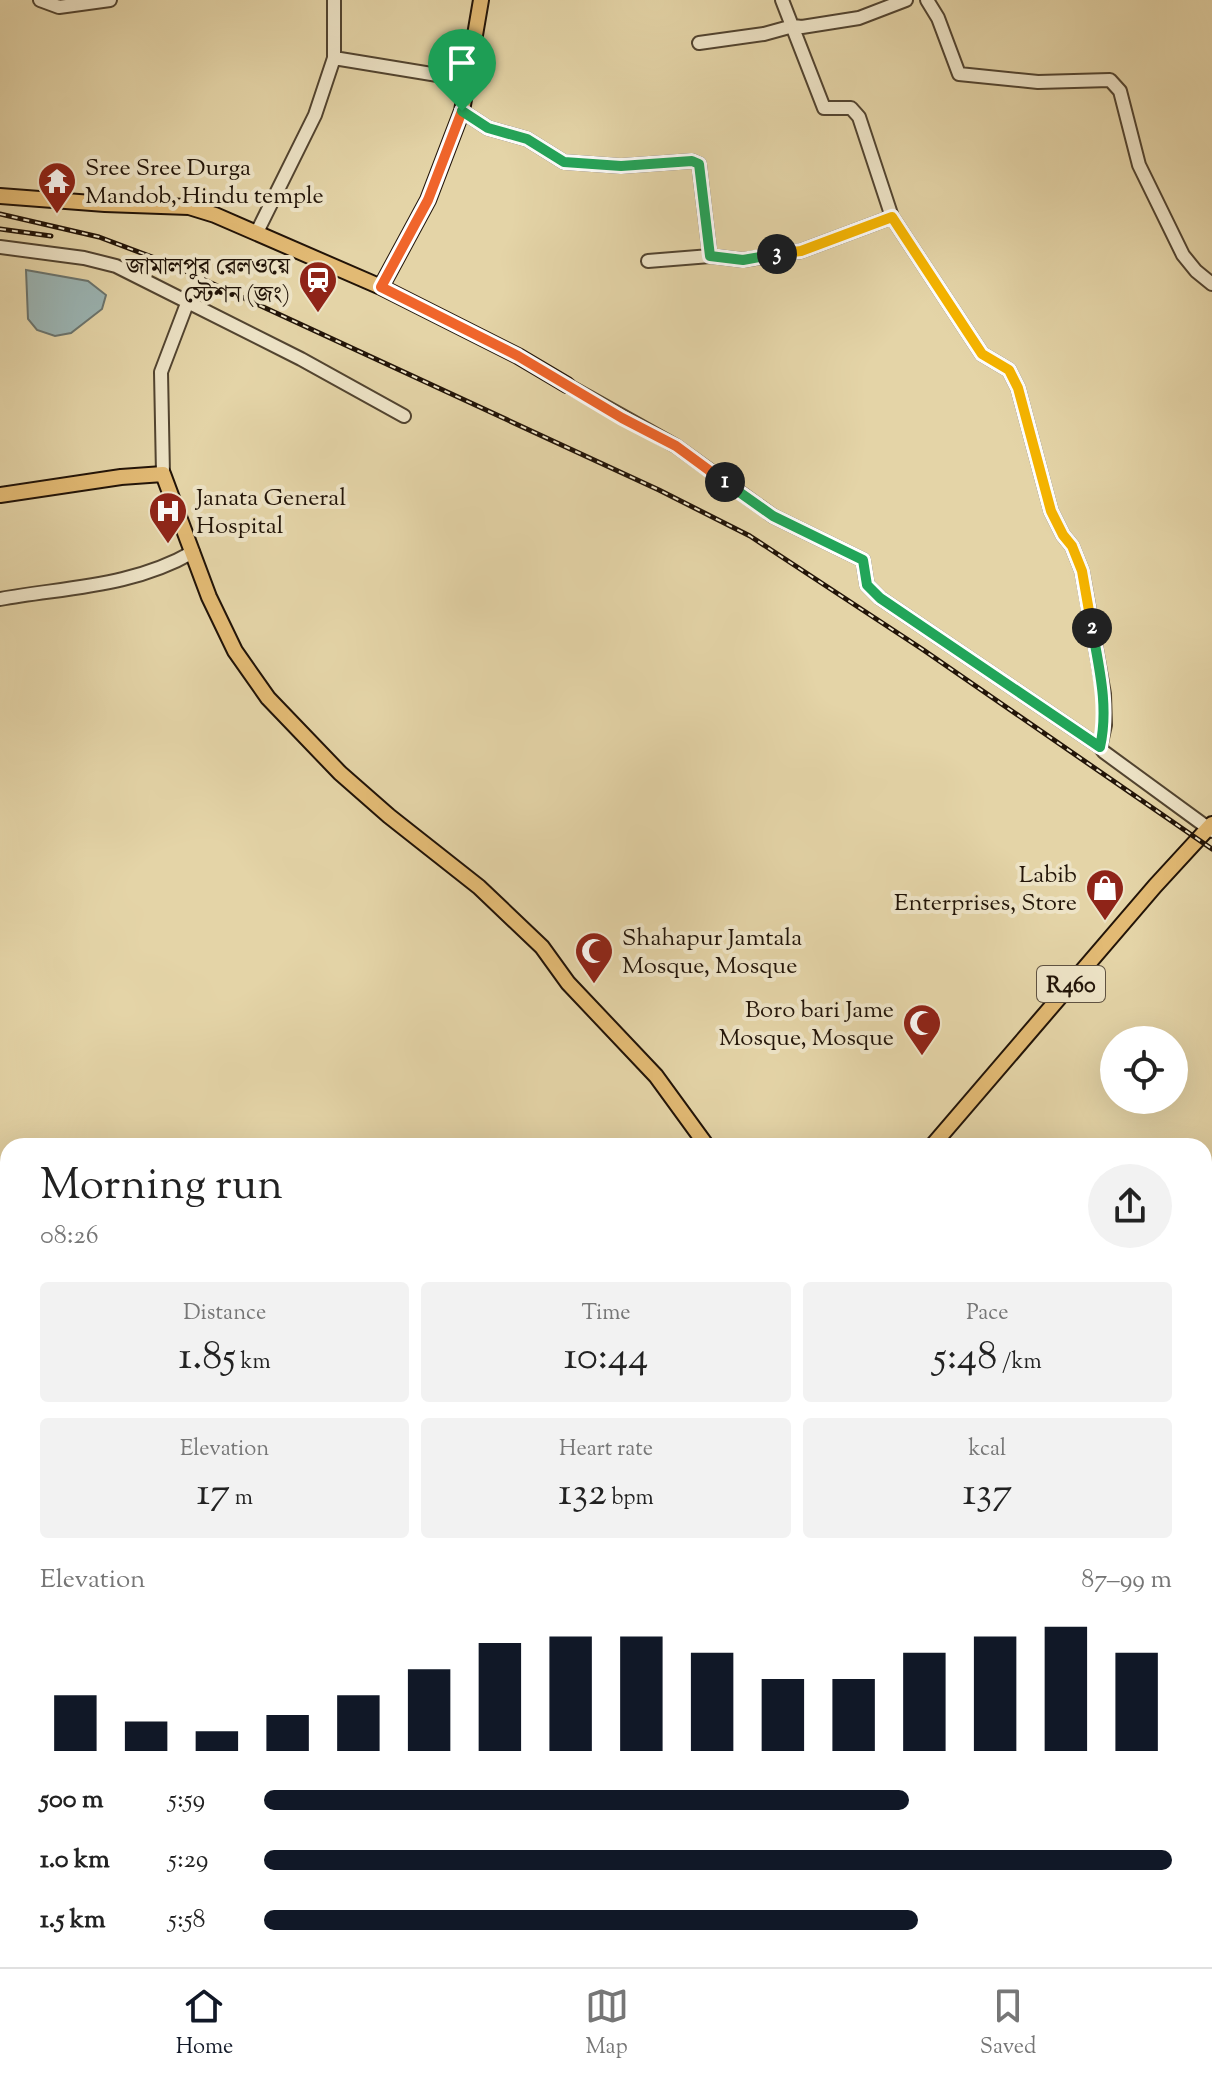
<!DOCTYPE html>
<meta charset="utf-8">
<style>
:root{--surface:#fff;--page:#f2f2f2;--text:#222;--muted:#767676;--line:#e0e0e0;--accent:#111827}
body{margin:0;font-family:"Sorts Mill Goudy","Noto Serif Bengali",serif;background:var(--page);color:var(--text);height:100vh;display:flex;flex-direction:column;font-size:30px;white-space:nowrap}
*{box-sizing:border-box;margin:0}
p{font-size:26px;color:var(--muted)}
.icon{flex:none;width:44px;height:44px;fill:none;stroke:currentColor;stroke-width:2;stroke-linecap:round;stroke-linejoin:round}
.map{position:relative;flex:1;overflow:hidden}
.details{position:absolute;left:0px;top:1138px;width:1212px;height:830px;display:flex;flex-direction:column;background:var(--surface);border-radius:24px 24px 0 0;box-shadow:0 8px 32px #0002}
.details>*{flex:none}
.fabs{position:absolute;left:1100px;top:1026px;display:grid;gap:16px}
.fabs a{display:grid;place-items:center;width:88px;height:88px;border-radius:50%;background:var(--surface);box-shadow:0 8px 32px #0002;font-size:40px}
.pin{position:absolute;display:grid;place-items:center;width:68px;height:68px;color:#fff;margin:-82px -34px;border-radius:50% 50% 50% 0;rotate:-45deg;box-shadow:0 0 8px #0007}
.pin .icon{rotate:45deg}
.km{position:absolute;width:40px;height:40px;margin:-20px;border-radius:50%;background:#222;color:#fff;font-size:22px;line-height:40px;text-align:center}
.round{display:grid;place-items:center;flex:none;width:84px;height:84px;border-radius:42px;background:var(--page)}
.summary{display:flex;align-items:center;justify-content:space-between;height:136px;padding:0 40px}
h1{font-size:44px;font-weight:600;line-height:60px}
.metrics{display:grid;grid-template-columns:repeat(3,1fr);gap:12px;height:136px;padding:8px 40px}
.metrics div{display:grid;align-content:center;border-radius:8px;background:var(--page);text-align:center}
.metrics b{font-size:40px;font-weight:600}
.metrics small{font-size:22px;font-weight:400}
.metrics p{font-size:22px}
.chart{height:224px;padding:16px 40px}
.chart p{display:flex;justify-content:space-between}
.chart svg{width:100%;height:144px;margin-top:8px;stroke:var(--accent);stroke-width:6}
ul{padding:0 40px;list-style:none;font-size:26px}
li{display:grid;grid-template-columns:128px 96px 1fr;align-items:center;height:60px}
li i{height:20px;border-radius:10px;background:var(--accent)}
.menu{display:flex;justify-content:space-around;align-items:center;height:112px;border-top:2px solid var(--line);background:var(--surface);font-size:22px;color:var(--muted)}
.menu a{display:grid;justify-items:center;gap:4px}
.menu .on{color:var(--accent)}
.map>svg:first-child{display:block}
.water{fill:#9bb5b4;stroke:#6b756f;stroke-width:2}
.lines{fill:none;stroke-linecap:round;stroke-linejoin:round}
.minor-casing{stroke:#524430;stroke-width:16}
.major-casing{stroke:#221408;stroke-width:18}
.minor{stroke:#ede3c6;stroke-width:12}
.major{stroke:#e2ba74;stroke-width:14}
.rail-casing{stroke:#221408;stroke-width:5}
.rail{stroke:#ede3c6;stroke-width:2;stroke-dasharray:6;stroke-linecap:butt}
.split-1-casing{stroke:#fff;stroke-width:16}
.split-2-casing{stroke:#fff;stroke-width:16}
.split-3-casing{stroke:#fff;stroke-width:16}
.split-4-casing{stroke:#fff;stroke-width:16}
.split-1{stroke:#f0652b;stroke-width:10}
.split-2{stroke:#22a559;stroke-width:10}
.split-3{stroke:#f5b400;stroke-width:10}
.split-4{stroke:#22a559;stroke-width:10}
.labels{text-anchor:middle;stroke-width:8;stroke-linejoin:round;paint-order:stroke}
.shield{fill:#ede3c6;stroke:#5f5241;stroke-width:2}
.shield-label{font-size:22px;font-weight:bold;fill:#221408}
.poi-label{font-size:24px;fill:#221408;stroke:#ede3c6;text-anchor:start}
</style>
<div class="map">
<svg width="1212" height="1967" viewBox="0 0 1212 1967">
<rect width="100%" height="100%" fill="#e4d4a7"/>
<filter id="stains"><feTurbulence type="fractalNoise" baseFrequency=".0025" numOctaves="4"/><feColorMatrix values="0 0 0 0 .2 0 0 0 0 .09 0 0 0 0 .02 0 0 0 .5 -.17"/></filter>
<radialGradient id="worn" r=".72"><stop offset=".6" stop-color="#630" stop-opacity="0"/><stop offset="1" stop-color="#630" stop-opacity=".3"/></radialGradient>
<path class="water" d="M 26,270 L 88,281 L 106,295 L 102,309 L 71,333 L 55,336 L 37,330 L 28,319 Z"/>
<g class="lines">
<defs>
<path id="minor" d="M 40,0 L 59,7 L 110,0
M 782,0 L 824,108 L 851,108 L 859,117 L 892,217 L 982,354 L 1009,370 L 1018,388 L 1051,511 L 1063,535 L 1072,546 L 1082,571 L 1104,694 L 1105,725 L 1100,747
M 927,0 L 938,18 L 959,74 L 1038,82 L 1110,80 L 1120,91 L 1139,165 L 1183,255 L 1196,271 L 1212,284
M 699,43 L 764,34 L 793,26 L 802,27 L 859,18 L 906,0
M 334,58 L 468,80
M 462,111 L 488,128 L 527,139 L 564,162 L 621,166 L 692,161 L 699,164 L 710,256
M 257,232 L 315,115 L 334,58 L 334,0
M 0,247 L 84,258 L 116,266 L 301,359 L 404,416
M 648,261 L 710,256 L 743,260 L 801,251 L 892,217
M 567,385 L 676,446 L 773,516 L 863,560 L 867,585 L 880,598 L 1100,747 L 1104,752 L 1212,831
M 163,474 L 161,372 L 188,301
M 0,599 C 67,587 132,587 193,552
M 0,1195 L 8,1193
M 0,1807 L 8,1807
M 33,1960 L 33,1967
M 98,1960 L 99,1967
M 1128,1960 L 1130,1967
M 664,1967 L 666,1960"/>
<path id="major" d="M 0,196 L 105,204 L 189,207 L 215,215 L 381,287 L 518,356 L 567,385
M 381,287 L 428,200 L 462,111 L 481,0
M 0,495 L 121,477 L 163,474 L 209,597 L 235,651 L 268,698 L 340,773 L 389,816 L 479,887 L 542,947 L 568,983 L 656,1076 L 707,1146
M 932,1146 L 1155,886 L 1212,824
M 0,1334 L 8,1334"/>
</defs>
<use href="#minor" class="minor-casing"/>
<use href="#major" class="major-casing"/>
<use href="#minor" class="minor"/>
<use href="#major" class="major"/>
<defs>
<path id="rail" d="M 0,214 L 99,237 L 168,263 L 659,490 L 750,536 L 922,649 L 1212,849
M 0,229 L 51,236"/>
</defs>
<use href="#rail" class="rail-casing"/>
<use href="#rail" class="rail"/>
</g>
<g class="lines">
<defs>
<path id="split-1" d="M 462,111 L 428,200 L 381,287 L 518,356 L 622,418 L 676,446 L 725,482"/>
<path id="split-2" d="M 725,482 L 773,516 L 863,560 L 867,585 L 880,598 L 1100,747 C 1109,707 1099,668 1092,628"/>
<path id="split-3" d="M 777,254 L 801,251 L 892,217 L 982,354 L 1009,370 L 1018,388 L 1051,511 L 1063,535 L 1072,546 L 1082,571 L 1092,628"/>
<path id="split-4" d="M 462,111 L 488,128 L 527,139 L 564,162 L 621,166 L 692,161 L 699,164 L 710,256 L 743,260 L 777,254"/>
</defs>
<use href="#split-1" class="split-1-casing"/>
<use href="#split-2" class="split-2-casing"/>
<use href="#split-3" class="split-3-casing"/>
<use href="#split-4" class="split-4-casing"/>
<use href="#split-1" class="split-1"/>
<use href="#split-2" class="split-2"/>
<use href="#split-3" class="split-3"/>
<use href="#split-4" class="split-4"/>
</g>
<defs>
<symbol id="temple-pin" viewBox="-11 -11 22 30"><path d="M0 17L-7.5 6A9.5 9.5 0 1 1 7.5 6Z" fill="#8f2418" stroke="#ede3c6"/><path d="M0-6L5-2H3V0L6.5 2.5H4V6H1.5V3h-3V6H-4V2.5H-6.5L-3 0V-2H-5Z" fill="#fff"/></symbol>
<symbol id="station-pin" viewBox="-11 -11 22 30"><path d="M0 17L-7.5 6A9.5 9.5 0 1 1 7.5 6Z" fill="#8f2418" stroke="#ede3c6"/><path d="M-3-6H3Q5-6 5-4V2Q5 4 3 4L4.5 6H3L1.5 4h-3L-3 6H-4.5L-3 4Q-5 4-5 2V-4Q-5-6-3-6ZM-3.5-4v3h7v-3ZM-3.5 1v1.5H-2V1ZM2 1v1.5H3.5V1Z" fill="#fff"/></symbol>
<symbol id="hospital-pin" viewBox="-11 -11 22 30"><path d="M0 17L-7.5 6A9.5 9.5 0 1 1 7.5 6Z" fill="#8f2418" stroke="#ede3c6"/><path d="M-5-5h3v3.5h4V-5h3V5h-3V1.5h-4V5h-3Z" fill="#fff"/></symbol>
<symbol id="shop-pin" viewBox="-11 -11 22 30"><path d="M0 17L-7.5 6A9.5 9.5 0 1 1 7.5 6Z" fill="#8f2418" stroke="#ede3c6"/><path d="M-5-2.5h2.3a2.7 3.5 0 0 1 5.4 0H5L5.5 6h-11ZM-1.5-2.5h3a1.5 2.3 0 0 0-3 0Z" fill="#fff"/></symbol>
<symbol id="mosque-pin" viewBox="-11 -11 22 30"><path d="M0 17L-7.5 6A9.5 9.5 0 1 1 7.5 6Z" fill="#8f2418" stroke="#ede3c6"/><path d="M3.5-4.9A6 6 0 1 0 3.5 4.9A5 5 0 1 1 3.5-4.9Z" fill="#fff"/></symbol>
</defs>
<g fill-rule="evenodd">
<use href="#temple-pin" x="35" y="159" width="44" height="60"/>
<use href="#station-pin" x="296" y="258" width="44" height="60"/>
<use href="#hospital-pin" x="146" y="489" width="44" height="60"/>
<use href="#shop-pin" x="1083" y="866" width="44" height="60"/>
<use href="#mosque-pin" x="572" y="929" width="44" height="60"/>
<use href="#mosque-pin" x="900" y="1001" width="44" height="60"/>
</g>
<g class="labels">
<rect class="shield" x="1037" y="966" width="68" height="36" rx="6"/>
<g class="shield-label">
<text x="1071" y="992">R460</text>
</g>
<g class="poi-label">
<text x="85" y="175">Sree Sree Durga<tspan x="85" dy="28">Mandob, Hindu temple</tspan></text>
<text x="290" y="274" text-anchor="end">জামালপুর রেলওয়ে<tspan x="290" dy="28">স্টেশন (জং)</tspan></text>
<text x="196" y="505">Janata General<tspan x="196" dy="28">Hospital</tspan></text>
<text x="1077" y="882" text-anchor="end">Labib<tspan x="1077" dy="28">Enterprises, Store</tspan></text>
<text x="622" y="945">Shahapur Jamtala<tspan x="622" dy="28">Mosque, Mosque</tspan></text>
<text x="894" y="1017" text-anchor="end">Boro bari Jame<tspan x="894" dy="28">Mosque, Mosque</tspan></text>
</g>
</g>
<rect width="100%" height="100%" filter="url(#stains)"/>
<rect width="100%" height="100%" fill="url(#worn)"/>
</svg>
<div class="fabs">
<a><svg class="icon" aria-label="locate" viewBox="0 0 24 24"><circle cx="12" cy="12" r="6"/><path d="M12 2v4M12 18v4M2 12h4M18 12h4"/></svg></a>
</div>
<div class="pin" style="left:462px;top:111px;background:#1e9e55"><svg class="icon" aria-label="arrive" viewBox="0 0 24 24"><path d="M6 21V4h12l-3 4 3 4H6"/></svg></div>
<b class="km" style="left:725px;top:482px">1</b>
<b class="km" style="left:1092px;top:628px">2</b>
<b class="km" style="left:777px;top:254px">3</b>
<section class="details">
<div class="summary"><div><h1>Morning run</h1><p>08:26</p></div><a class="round"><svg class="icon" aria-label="share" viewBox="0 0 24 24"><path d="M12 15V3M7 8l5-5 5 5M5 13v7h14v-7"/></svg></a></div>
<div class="metrics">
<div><p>Distance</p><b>1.85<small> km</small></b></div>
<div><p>Time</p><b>10:44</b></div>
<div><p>Pace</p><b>5:48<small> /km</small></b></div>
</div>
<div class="metrics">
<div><p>Elevation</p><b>17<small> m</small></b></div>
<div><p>Heart rate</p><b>132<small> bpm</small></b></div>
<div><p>kcal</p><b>137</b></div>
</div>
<div class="chart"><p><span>Elevation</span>87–99 m</p>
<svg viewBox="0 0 160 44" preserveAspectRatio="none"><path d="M5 44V27M15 44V35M25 44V38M35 44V33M45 44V27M55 44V19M65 44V11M75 44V9M85 44V9M95 44V14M105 44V22M115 44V22M125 44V14M135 44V9M145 44V6M155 44V14"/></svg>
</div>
<ul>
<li><b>500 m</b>5:59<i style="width:71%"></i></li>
<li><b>1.0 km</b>5:29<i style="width:100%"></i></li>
<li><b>1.5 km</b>5:58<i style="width:72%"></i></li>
</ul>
</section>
</div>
<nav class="menu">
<a class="on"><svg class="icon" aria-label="home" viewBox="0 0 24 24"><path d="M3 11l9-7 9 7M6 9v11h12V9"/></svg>Home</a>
<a><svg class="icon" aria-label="map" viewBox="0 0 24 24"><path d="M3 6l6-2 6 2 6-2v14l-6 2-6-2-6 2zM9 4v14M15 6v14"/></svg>Map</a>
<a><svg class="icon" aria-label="saved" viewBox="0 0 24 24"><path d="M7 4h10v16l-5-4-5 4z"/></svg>Saved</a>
</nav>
